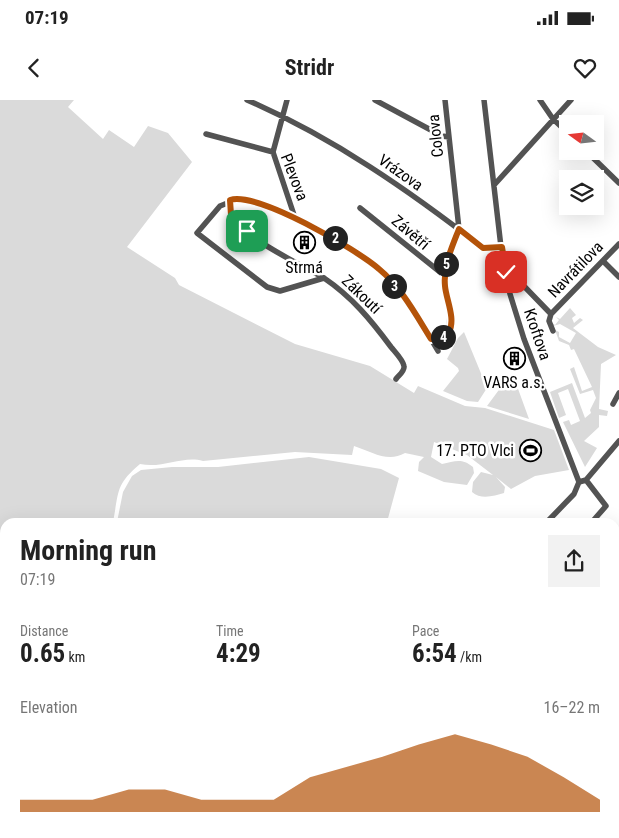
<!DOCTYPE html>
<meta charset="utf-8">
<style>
:root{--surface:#fff;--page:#f2f2f2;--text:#222;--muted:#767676;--accent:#b45309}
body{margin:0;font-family:"Roboto Condensed",sans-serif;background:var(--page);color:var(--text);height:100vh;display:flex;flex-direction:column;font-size:19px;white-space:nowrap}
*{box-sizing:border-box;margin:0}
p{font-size:16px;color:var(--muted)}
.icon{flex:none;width:28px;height:28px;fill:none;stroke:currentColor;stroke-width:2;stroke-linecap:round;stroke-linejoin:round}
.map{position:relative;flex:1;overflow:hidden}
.panel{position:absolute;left:0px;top:418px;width:620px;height:321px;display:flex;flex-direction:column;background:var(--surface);border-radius:15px 15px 0 0;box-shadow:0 5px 20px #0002}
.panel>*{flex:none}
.needle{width:32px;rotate:285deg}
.tools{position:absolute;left:559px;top:15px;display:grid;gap:10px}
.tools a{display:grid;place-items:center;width:45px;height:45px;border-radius:0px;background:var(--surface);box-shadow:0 5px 20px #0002;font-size:25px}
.pin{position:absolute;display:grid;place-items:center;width:42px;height:42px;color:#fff;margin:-21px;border-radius:10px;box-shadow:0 2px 8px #0006}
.km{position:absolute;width:25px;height:25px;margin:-12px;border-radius:50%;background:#222;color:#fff;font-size:14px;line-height:25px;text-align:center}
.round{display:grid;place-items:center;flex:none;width:52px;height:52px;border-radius:0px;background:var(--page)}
.summary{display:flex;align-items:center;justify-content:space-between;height:85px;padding:0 20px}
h1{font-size:28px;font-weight:700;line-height:38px}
.figures{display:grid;grid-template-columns:repeat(3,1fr);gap:8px;height:85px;padding:5px 20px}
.figures div{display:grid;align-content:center}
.figures b{font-size:25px;font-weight:700}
.figures small{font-size:14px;font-weight:400}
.figures p{font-size:14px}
.chart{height:140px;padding:10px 20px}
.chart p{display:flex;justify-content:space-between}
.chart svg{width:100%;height:90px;margin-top:5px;fill:var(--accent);opacity:.7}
.status{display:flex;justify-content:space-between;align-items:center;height:35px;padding:0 25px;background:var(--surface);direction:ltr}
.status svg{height:14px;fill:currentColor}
header{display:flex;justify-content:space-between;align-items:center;height:65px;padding:0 20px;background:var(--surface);font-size:22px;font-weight:700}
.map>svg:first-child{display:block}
.green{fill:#dadada}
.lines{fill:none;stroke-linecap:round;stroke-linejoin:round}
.minor{stroke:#535353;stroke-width:5.5}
.route-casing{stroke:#fff;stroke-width:10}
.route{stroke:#b45309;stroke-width:6}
.labels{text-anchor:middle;stroke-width:5;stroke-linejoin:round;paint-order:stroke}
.street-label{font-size:16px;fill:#000;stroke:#fff}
.poi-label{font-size:16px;fill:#000;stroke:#fff}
</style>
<div class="status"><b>07:19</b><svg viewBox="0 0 49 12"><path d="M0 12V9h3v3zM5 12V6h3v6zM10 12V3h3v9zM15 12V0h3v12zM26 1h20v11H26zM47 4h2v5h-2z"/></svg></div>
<header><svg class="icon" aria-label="back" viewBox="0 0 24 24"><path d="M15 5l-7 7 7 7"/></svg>Stridr<svg class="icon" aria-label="heart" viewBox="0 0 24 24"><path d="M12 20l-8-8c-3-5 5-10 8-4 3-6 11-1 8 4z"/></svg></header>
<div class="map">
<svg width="619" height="738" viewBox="0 0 619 738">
<rect width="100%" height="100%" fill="#fff"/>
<path class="green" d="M 0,0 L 74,0 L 68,7 L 103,39 L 109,30 L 134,47 L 148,26 L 168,33 L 192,62 L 127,147 L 175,178 L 179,185 L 295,244 L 370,266 L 414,293 L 418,286 L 465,306 L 485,308 L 554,330 L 569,370 L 535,376 L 511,389 L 496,377 L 505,387 L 504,393 C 494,396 481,400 472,392 L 473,382 L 481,372 L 493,375 L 467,355 L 434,342 L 431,357 L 442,364 C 454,362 461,357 473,367 L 474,373 L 467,385 L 444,382 L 418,371 L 419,362 L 424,357 L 405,353 C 388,363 372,352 354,346 L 352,355 L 295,352 L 203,361 C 183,355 163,369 140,364 C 115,385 119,392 113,422 L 5,422 L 5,464 L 0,464 Z
M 570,208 L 576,215 L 572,218 L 574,223 L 580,218 L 583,220 L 573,228 L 598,247 L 616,255 L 601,264 L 599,309 L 608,311 L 607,316 L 599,315 L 599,327 L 584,341 L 597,348 L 585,367 L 563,322 L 569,320 L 571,325 L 580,321 L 568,289 L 558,293 L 566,315 L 559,318 L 550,292 L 572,283 L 585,318 L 591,313 L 590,310 L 596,298 L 593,290 L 580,294 L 570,269 L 574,267 L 582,291 L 592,287 L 574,249 L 571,250 L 569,245 L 559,241 L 555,230 L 559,232 L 559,237 L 570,243 L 576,233 L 560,224 L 553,226 L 551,222 L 555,225 L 559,220 L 556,217 L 560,219 Z
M 464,232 L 487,288 L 478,302 L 467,301 L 443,291 L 459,271 L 458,268 L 447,259 L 458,238 Z
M 507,279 L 517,286 L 529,319 L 487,306 Z
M 309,357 L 381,369 L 399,378 L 387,422 L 117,422 L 123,392 L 132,376 L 141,370 L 172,367 L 218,367 Z
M 0,488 L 5,489 L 5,512 L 0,511 Z
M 0,514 L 5,520 L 5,541 L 0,551 Z"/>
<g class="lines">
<path class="minor" d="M 247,0 C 332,37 410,91 483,148 L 501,147
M 375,0 L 442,36 L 449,37
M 484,0 L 501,147 L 510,194 L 524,239 L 579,382
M 540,0 L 553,19 L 568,33
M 206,34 L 273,52
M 586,51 L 619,83
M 273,52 L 295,118
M 273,52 L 287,0
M 495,84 L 571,0
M 229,100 C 229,106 228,111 231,115 C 245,139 300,164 324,178
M 360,108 L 445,176
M 603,161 L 619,177
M 520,182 L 551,214 L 549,221 L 553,231
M 551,214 L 619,144
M 431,239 L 445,236 L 449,230 L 450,214 L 445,176 L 446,163 L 459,129 L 445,0
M 396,279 C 399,275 405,271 404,266 C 403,260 395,252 391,247 C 371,220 352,197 324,178 L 280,191 L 267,187 L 197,133 L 220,106 L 240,98 C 284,113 347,137 381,170 C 404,193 422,223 438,251
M 613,304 L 619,293
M 586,380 L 606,406 L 592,422
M 547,422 L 574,394 L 579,382 L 586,380 L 619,341
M 0,692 L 5,691
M 615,732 L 619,735
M 347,734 L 349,738
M 411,734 L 413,738
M 212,738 L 213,734
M 301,738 L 302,734
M 327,738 L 337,734"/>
</g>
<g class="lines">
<defs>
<path id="route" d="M 247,131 L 231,115 L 230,100 C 257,91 356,149 379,169 C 401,187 416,215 431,239 C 438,238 445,238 449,232 C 456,219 446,199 445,186 C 443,166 452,147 459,129 L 483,148 L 502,147 L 506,172"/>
</defs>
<use href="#route" class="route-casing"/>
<use href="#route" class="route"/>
</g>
<defs>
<symbol id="building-ring" viewBox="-11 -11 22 22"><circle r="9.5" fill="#fff" stroke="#000" stroke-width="1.5"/><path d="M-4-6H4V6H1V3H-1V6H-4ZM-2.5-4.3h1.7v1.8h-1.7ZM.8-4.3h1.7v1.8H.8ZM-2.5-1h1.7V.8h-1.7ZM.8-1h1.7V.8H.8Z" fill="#000"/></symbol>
<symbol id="stadium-ring" viewBox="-11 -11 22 22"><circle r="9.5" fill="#fff" stroke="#000" stroke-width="1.5"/><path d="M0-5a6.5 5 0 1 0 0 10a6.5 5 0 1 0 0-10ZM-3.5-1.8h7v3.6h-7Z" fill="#000"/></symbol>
</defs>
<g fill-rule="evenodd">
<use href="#building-ring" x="292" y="130" width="25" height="25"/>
<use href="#building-ring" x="502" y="246" width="25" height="25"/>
<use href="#stadium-ring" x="518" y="338" width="25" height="25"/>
</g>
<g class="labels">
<g class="street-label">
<text transform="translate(435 36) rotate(-96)" y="6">Colova</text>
<text transform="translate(401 72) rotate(35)" y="6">Vrázova</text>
<text transform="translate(295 77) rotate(69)" y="6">Plevova</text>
<text transform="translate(411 132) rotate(40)" y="6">Závětří</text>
<text transform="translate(575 169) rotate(-46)" y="6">Navrátilova</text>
<text transform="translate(362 194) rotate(44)" y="6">Zákoutí</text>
<text transform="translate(538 234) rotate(71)" y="6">Kroftova</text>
</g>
<g class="poi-label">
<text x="304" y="173">Strmá</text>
<text x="514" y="288">VARS a.s.</text>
<text x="514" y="356" text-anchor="end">17. PTO Vlci</text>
</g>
</g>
</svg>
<div class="tools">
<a><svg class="needle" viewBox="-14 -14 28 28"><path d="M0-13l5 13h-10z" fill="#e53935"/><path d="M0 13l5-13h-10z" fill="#767676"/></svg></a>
<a><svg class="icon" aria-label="layers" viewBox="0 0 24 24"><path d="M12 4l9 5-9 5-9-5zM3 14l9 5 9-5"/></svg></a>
</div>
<div class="pin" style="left:247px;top:131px;background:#1e9e55"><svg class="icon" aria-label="arrive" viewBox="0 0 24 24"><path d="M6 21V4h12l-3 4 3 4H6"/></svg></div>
<div class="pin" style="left:506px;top:172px;background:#d93025"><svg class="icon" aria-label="check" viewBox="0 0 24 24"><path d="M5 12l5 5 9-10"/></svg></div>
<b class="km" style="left:335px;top:138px">2</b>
<b class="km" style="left:394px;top:186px">3</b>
<b class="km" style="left:443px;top:237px">4</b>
<b class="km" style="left:446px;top:164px">5</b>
<section class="panel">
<div class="summary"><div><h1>Morning run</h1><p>07:19</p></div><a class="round"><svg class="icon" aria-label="share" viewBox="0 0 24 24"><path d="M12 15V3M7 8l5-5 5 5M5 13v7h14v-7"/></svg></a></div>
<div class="figures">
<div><p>Distance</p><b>0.65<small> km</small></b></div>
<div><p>Time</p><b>4:29</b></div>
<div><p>Pace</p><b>6:54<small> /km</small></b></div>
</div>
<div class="chart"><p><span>Elevation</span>16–22 m</p>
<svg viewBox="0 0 160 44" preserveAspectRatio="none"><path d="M0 44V38L10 38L20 38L30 33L40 33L50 38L60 38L70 38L80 27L90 22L100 17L110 11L120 6L130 11L140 17L150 27L160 38V44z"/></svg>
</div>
</section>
</div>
